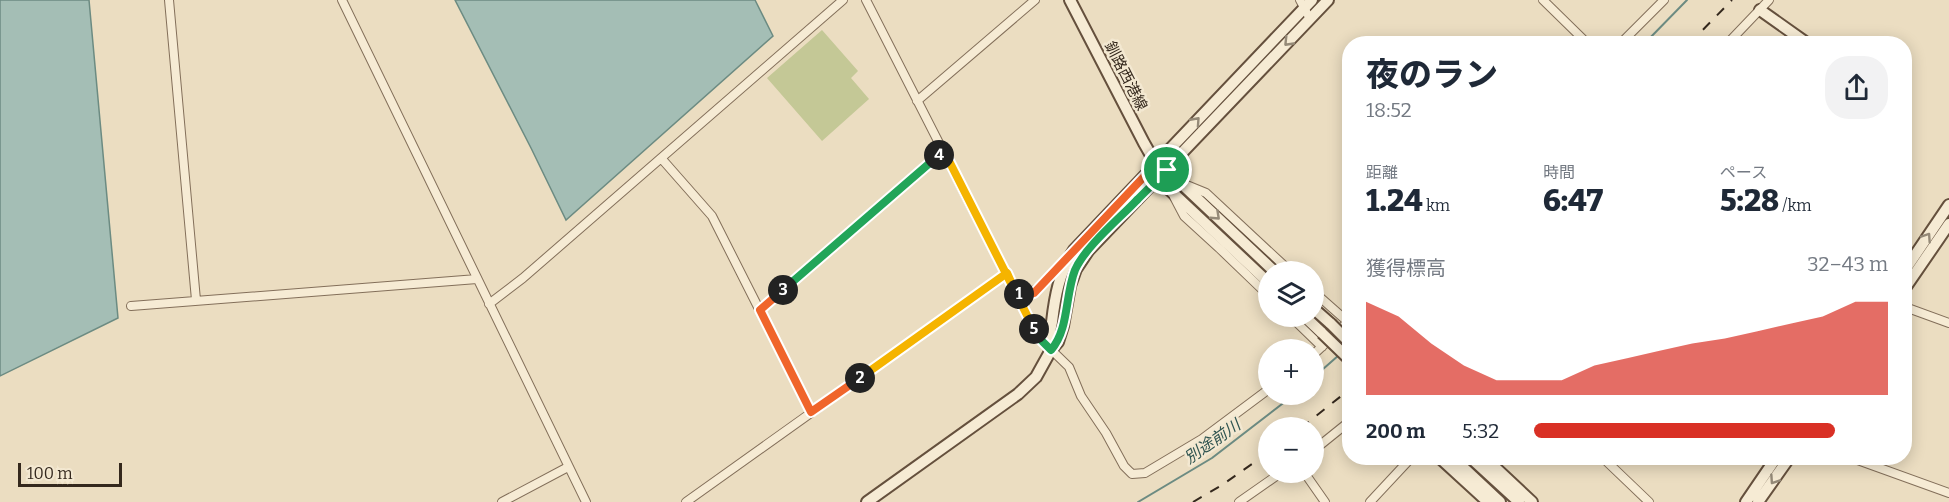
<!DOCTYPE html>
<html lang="ja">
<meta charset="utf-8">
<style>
:root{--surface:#fff;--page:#f2f2f3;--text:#1f2937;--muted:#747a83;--accent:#d93025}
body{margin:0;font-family:Bitter,"Noto Sans JP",serif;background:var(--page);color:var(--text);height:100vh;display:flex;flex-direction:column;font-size:22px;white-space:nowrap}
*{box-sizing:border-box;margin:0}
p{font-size:20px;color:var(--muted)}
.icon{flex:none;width:33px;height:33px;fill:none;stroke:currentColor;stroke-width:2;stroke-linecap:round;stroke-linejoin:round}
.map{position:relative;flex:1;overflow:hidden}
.panel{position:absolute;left:1342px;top:36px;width:570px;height:429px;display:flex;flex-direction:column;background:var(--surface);border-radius:24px;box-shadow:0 3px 15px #0003}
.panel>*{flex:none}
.buttons{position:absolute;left:1258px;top:261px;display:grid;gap:12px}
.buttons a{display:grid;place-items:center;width:66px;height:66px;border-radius:50%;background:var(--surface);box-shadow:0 3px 15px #0003;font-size:30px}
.scale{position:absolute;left:18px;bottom:15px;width:104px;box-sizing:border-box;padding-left:6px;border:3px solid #34281d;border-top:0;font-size:16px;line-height:21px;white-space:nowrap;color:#34281d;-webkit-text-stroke:4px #f3e8d1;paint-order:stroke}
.pin{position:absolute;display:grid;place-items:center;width:51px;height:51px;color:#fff;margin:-26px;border:3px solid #fff;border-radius:50%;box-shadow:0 2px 6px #0007}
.km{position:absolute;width:30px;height:30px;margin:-15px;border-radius:50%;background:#222;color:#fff;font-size:16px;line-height:30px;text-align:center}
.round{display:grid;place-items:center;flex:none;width:63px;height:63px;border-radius:24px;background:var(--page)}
.summary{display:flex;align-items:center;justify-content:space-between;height:102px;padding:0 24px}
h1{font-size:33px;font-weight:800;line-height:45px}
.metrics{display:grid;grid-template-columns:repeat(3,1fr);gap:9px;height:102px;padding:6px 24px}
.metrics div{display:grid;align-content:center}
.metrics b{font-size:30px;font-weight:800}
.metrics small{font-size:16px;font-weight:400}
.metrics p{font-size:16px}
.chart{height:168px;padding:12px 24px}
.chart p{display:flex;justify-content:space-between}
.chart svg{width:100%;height:108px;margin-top:6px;fill:var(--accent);opacity:.7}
ul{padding:0 24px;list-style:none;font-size:20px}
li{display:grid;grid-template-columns:96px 72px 1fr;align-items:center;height:45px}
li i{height:15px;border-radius:8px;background:var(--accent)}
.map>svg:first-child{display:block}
.green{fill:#c4c896}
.water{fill:#a4beb5;stroke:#6c8b82;stroke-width:1.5}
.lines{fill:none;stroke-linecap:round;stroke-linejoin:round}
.stream{stroke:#6c8b82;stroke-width:2}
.street-casing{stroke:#836f5a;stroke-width:10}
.secondary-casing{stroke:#65503d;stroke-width:14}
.street{stroke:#f6ebd4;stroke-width:8}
.secondary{stroke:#f6ebd4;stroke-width:10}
.rail{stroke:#34281d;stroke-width:2;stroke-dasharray:10 10;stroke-linecap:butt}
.secondary-bridge-casing{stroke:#65503d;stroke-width:14;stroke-linecap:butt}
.secondary-bridge{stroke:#f6ebd4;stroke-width:10}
.oneway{stroke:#958a78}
.split-1-casing{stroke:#fff;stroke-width:12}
.split-2-casing{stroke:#fff;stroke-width:12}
.split-3-casing{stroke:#fff;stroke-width:12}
.split-4-casing{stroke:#fff;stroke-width:12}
.split-5-casing{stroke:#fff;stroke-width:12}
.split-6-casing{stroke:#fff;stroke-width:12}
.split-7-casing{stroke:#fff;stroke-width:12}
.split-1{stroke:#f0652b;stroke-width:8}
.split-2{stroke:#f5b400;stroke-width:8}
.split-3{stroke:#f0652b;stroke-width:8}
.split-4{stroke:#22a559;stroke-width:8}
.split-5{stroke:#f5b400;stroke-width:8}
.split-6{stroke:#22a559;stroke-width:8}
.split-7{stroke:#22a559;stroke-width:8}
.labels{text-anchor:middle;stroke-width:5;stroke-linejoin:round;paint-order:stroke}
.street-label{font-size:15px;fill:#34281d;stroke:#f3e8d1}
.water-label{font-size:16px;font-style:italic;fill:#2d534f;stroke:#f3e8d1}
</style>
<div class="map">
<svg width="1949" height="502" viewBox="0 0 1949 502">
<rect width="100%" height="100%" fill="#ebddc1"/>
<path class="green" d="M 822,30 L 858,71 L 851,78 L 869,99 L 822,141 L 767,78 Z"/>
<path class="water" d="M 0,0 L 89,0 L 118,318 L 0,376 Z
M 455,0 L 755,0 L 773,36 L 566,220 L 531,148 Z"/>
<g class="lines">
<path class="stream" d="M 1644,44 L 1687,0
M 1314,377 L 1339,355
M 1138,502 L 1212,458 L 1295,394"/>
<defs>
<path id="street" d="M 169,0 L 196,300
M 342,0 L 586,502
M 866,0 L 1038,337 L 1069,367 L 1081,396 L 1106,433 L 1124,466 L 1132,474 L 1145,473 L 1202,439 L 1269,389
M 1300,0 L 1310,19
M 1543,0 L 1588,44
M 1620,44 L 1664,0
M 1727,44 L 1769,0
M 917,101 L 1035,0
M 661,158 L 712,216 L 811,412
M 1184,184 L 1206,193 L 1291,272
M 1174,197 L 1184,216 L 1219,248 L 1269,296
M 1314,292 L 1348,322
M 1016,293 L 1024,296 C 1043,290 1052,270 1068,258
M 489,304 L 523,278 L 843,0
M 131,306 L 477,279
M 1905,307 L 1949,323
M 760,310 L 944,151
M 1290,316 L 1322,347
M 1314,354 L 1350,320
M 1314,450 L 1350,421
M 1603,458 L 1649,502
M 1852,458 L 1949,493
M 1304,472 L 1325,502
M 502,502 L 568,467
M 686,502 L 1007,273
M 1239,502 L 1282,472
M 1370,502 L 1411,458"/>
<path id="secondary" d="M 1070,0 L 1144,143 L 1156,164 L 1158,179 L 1269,283
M 1760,10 L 1808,44
M 1162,167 L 1167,170 L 1275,272
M 1905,270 L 1949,205
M 1905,288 L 1949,224
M 1314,309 L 1331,324
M 1304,316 L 1322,333
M 1051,350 C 1048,339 1050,332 1052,322 C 1055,296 1059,273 1074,250 L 1312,0
M 1440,458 L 1488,502
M 1453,458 L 1500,502
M 1471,458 L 1519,502
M 1485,458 L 1532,502
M 867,502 L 1018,394 L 1036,377 L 1051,350 L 1058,342 L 1063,326 L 1070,286 L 1076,269 L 1088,251 L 1328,0
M 1746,502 L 1776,458
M 1758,502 L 1789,458"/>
</defs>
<use href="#street" class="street-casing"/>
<use href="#secondary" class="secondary-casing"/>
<use href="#street" class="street"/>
<use href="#secondary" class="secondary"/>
<path class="rail" d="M 1689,44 L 1732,0
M 1301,428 L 1350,389
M 1193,502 L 1222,485 L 1269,452"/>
<defs>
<path id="secondary-bridge" d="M 1331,324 L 1350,343
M 1322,333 L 1350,360"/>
</defs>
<use href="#secondary-bridge" class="secondary-bridge-casing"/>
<use href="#secondary-bridge" class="secondary-bridge"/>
</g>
<defs><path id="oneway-chevron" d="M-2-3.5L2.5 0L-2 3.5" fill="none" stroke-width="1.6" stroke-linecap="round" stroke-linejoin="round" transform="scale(1.5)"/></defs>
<g class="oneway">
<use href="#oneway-chevron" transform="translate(1288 42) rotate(134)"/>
<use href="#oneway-chevron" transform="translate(1196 121) rotate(-48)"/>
<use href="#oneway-chevron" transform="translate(1216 216) rotate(43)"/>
<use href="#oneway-chevron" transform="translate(1927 237) rotate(-56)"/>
<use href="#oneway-chevron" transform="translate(1774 480) rotate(124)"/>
</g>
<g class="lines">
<defs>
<path id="split-1" d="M 1019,294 L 1024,296 L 1034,293 L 1156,164 L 1167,170"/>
<path id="split-2" d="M 860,378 L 1007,273 L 1016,293 L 1019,294"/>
<path id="split-3" d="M 783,290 L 760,310 L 811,412 L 860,378"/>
<path id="split-4" d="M 783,290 L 939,155"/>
<path id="split-5" d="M 939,155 L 944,151 L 1034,329"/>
<path id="split-6" d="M 1034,329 L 1038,337 L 1051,350 C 1069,330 1065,295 1075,270 C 1085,247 1119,219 1137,200"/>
<path id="split-7" d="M 1137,200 L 1167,170"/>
</defs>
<use href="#split-1" class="split-1-casing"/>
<use href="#split-2" class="split-2-casing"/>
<use href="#split-3" class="split-3-casing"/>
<use href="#split-4" class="split-4-casing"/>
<use href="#split-5" class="split-5-casing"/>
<use href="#split-6" class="split-6-casing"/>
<use href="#split-7" class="split-7-casing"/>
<use href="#split-1" class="split-1"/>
<use href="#split-2" class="split-2"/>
<use href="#split-3" class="split-3"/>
<use href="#split-4" class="split-4"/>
<use href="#split-5" class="split-5"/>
<use href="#split-6" class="split-6"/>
<use href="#split-7" class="split-7"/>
</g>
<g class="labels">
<g class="street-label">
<text transform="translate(1126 76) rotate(63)" y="5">釧路西港線</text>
</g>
<g class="water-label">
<text transform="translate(1212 441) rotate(-35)" y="6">別途前川</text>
</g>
</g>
</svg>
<div class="buttons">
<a><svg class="icon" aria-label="layers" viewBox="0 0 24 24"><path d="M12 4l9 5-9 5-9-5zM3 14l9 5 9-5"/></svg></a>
<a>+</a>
<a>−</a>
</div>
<div class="scale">100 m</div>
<div class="pin" style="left:1167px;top:170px;background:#1e9e55"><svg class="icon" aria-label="arrive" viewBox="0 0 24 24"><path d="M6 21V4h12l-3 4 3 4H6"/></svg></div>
<b class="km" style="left:1019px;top:294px">1</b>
<b class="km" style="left:860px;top:378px">2</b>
<b class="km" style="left:783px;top:290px">3</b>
<b class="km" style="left:939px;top:155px">4</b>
<b class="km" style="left:1034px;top:329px">5</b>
<section class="panel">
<div class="summary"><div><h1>夜のラン</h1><p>18:52</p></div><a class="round"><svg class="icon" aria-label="share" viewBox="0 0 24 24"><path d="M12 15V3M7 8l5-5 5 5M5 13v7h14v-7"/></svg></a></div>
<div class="metrics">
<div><p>距離</p><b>1.24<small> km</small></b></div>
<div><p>時間</p><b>6:47</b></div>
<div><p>ペース</p><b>5:28<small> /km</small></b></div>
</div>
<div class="chart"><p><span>獲得標高</span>32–43 m</p>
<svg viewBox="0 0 160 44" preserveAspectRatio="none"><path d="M0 44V6L10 12L20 23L30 32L40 38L50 38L60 38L70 32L80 29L90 26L100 23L110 21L120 18L130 15L140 12L150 6L160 6V44z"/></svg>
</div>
<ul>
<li><b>200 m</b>5:32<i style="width:85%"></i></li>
</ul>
</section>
</div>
